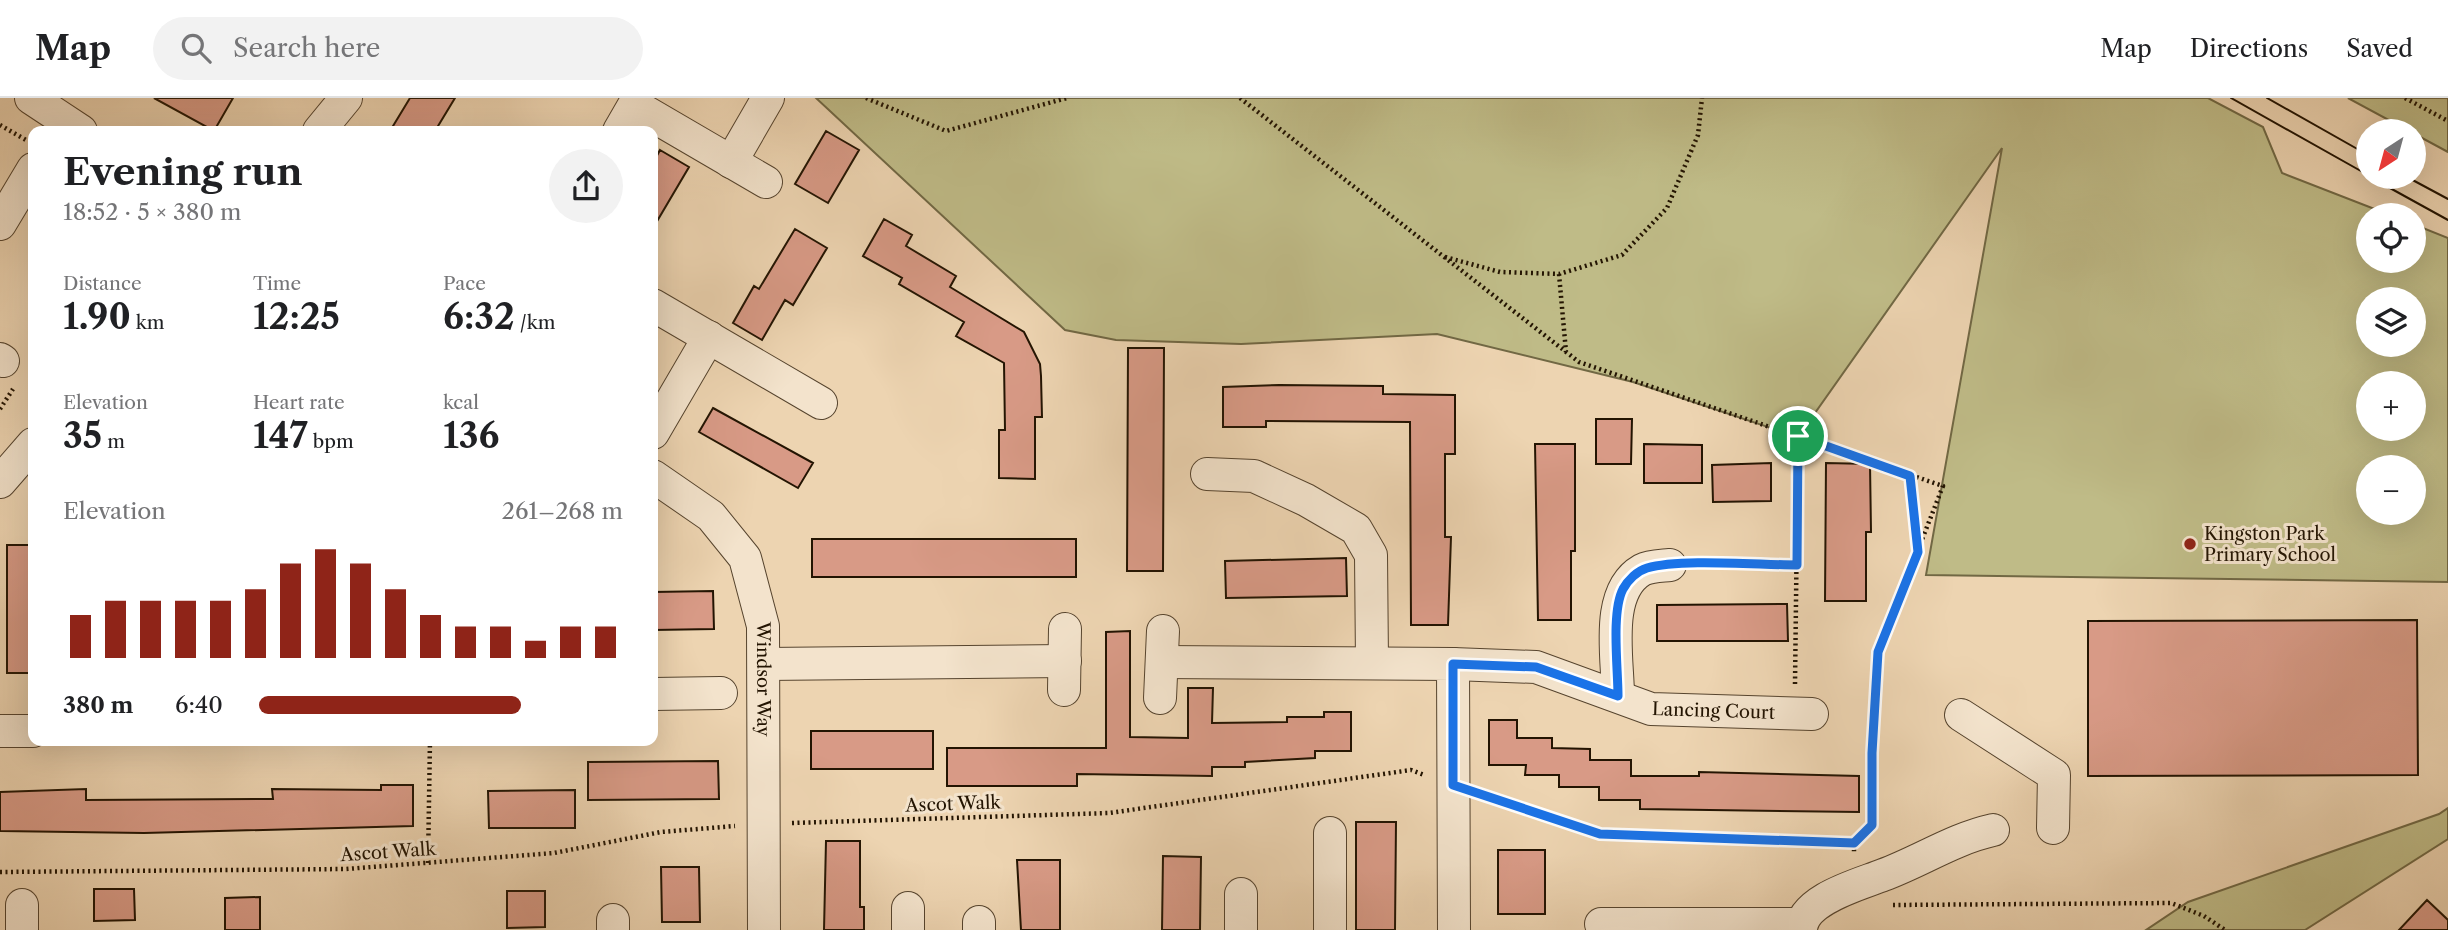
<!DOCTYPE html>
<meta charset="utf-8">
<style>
:root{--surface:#fff;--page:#f2f2f2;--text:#202124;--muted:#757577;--line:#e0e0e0;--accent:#8f2418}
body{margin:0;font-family:"Libre Caslon Text",serif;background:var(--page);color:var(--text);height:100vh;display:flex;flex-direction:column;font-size:26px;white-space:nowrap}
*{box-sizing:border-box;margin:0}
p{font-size:23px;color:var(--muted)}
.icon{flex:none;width:38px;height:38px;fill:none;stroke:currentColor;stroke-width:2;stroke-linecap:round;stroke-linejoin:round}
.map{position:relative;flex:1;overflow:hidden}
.sheet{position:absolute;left:28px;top:28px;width:630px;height:620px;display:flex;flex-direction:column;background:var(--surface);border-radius:14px;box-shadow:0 7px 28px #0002}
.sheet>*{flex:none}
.needle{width:46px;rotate:216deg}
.buttons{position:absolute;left:2356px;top:21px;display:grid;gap:14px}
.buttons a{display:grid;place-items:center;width:70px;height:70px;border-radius:50%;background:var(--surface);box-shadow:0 7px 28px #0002;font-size:35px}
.pin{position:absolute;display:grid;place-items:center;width:60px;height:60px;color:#fff;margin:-30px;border:4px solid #fff;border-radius:50%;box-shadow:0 2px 7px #0007}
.round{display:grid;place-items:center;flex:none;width:74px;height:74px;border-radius:37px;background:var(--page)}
.headline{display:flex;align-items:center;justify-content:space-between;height:119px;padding:0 35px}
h1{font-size:38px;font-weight:700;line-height:52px}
.metrics{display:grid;grid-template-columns:repeat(3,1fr);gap:10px;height:119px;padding:7px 35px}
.metrics div{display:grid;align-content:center}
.metrics b{font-size:35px;font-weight:700}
.metrics small{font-size:19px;font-weight:400}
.metrics p{font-size:19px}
.chart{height:196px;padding:14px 35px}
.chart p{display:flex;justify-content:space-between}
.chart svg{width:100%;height:126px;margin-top:7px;stroke:var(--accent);stroke-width:6}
ul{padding:0 35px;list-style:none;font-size:23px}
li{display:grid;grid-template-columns:112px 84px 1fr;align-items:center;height:52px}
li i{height:18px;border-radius:9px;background:var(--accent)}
header{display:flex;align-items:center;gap:42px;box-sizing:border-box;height:98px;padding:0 35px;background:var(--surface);border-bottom:2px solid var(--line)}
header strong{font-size:33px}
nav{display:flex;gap:38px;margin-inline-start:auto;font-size:24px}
.search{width:490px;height:63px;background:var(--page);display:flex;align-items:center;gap:18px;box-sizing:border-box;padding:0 24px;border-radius:38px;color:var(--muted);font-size:26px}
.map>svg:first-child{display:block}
.green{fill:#bfbb87;stroke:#716844;stroke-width:2;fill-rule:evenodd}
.building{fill:#d89a86;stroke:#231402;stroke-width:2}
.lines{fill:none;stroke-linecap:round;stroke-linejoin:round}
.minor-casing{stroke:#56442e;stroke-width:34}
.path{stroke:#231402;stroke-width:4.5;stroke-dasharray:2 3.5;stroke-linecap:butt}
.minor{stroke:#f3e3cc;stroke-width:32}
.tram{stroke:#231402;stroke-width:2}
.route-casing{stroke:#fff;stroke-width:14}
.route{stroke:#1a73e8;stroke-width:9}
.poi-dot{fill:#8f2418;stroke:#f3e3cc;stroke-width:2.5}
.labels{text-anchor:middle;stroke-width:6;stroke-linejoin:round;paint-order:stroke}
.poi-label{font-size:18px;fill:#231402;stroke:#f3e3cc;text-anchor:start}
.street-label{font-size:18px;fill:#231402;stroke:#f3e3cc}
</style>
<header>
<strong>Map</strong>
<div class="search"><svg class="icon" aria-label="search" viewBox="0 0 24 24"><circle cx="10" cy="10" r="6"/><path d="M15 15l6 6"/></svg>Search here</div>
<nav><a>Map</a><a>Directions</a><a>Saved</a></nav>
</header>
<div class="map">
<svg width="2448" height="832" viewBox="0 0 2448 832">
<rect width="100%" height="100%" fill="#edd4b1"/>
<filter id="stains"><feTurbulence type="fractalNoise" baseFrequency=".00286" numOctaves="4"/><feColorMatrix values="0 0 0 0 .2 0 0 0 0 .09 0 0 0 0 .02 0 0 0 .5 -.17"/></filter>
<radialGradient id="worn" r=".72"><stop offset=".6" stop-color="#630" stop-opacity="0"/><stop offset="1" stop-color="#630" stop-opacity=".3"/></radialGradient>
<path class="green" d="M 816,0 L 2208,0 L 2263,29 L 2282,75 L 2390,117 L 2368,117 L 2368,163 L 2413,163 L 2413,126 L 2448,140 L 2448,484 L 1926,477 L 2002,50 L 1798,339 L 1633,284 L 1437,236 L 1241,246 L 1116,242 L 1065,232 ZM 2413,201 L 2413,247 L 2368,247 L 2368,201 ZM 2413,285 L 2413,331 L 2368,331 L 2368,285 ZM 2413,369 L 2413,415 L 2368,415 L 2368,369 Z
M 2348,0 L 2448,0 L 2448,54 Z
M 2448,710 L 2448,741 L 2305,832 L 2146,832 L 2188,804 L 2439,716 Z"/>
<path class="building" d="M 154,0 L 233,0 L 214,33 Z
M 410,0 L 455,0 L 435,33 L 390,33 Z
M 826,33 L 859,52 L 828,105 L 795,86 Z
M 660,52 L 689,69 L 653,130 L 653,65 Z
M 884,121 L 912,137 L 906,148 L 956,178 L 950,189 L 1024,234 L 1040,266 L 1041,278 L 1042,319 L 1035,319 L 1035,381 L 999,380 L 999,332 L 1005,332 L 1004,265 L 956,238 L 964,224 L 899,186 L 902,180 L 863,158 Z
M 795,131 L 827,150 L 793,207 L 785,202 L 762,242 L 733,225 L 754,188 L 759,191 Z
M 1128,250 L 1164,250 L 1163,473 L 1127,473 Z
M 1279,287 L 1383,288 L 1383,296 L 1455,297 L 1455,356 L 1445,356 L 1445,439 L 1451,439 L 1448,527 L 1411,527 L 1410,324 L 1266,323 L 1266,329 L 1223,329 L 1223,289 Z
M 713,310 L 813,365 L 798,390 L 699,334 Z
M 1596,321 L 1632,321 L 1631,366 L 1596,366 Z
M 1535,346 L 1575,346 L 1575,453 L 1571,453 L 1571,522 L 1538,522 Z
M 1644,346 L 1702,347 L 1702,385 L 1644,385 Z
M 1771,365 L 1771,403 L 1713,404 L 1712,367 Z
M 1826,365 L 1870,366 L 1871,434 L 1866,434 L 1866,503 L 1825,503 Z
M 812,441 L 1076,441 L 1076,479 L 812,479 Z
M 7,447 L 33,447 L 33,575 L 7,575 Z
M 1346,460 L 1347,498 L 1226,500 L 1225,463 Z
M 713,493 L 714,531 L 653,532 L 653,494 Z
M 1787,506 L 1788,543 L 1657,543 L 1657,507 Z
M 2417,522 L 2418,677 L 2088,678 L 2088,523 Z
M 1130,533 L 1130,639 L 1188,640 L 1188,590 L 1213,590 L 1212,625 L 1287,624 L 1287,619 L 1324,619 L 1324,614 L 1351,614 L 1351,653 L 1315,653 L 1315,660 L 1245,664 L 1245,669 L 1212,669 L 1212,678 L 1077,676 L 1077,688 L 947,688 L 947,650 L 1106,650 L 1106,534 Z
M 1489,622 L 1517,622 L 1517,640 L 1552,640 L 1552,650 L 1590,651 L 1590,662 L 1631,662 L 1631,678 L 1699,678 L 1699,674 L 1859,678 L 1859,714 L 1640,711 L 1640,702 L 1599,702 L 1599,689 L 1559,689 L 1559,677 L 1525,677 L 1526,667 L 1489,667 Z
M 811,633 L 933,633 L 933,671 L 811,671 Z
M 718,663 L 719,701 L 588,702 L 588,664 Z
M 381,687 L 413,687 L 413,728 L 144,735 L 0,733 L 0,694 L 86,691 L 86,702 L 273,701 L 272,691 L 381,692 Z
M 575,692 L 575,730 L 489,730 L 488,693 Z
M 1356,724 L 1396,724 L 1395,832 L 1356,832 Z
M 826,743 L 860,743 L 860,809 L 864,809 L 864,832 L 824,832 Z
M 1498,752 L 1545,752 L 1545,816 L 1498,816 Z
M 1163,758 L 1201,759 L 1200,832 L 1162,832 Z
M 1017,762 L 1060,762 L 1060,832 L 1021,832 Z
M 661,769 L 699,769 L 700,824 L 662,824 Z
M 94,791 L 134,791 L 135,822 L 94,823 Z
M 507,793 L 545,793 L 545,829 L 507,830 Z
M 260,799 L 260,832 L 225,832 L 225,800 Z
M 2427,802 L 2448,822 L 2448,832 L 2399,832 Z"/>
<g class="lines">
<defs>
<g id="minor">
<path d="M 31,0 L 81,33"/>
<path d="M 319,33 L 346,0"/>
<path d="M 619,33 L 634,7 L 766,84"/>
<path d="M 731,64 L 768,0"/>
<path d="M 0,126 L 33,71"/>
<path d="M 653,207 L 821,305"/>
<path d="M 0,261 L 3,263"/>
<path d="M 653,335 L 709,239"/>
<path d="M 1207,376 L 1254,378 L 1306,402 L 1356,431 L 1371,457 L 1372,565"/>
<path id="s1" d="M 653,378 L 711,418 L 745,460 L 763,528 L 764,832"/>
<path d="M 0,384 L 33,346"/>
<path d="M 1162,564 L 1453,566 L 1454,832"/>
<path d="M 765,566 L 1065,563"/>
<path id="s2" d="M 1453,566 L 1536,569 L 1651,611 L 1812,616"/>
<path d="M 1064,592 L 1065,531"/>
<path d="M 653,596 L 721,595"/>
<path d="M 1618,598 C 1618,561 1604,494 1642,472 C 1650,468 1661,468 1670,467"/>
<path d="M 1160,600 L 1163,533"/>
<path d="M 1961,617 L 2054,677 L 2053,730"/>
<path d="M 0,633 L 33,633"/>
<path d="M 1330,735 L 1330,832"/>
<path d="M 1241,796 L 1241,832"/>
<path d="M 22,807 L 22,832"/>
<path d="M 1601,826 L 1801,826"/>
<path d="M 613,832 L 613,822"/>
<path d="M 908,832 L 908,810"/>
<path d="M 979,832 L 979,824"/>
<path d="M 1801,832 C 1802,801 1861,786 1883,777 C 1921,763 1953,741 1993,732"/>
</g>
</defs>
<use href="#minor" class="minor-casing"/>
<path class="path" d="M 866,0 L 946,33 L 1067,0
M 1240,0 L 1579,264 L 1943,388 L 1878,554 L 1872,655 L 1872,727 L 1854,745
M 2405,0 L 2448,23
M 0,27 L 26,42
M 1445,159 L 1500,174 L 1559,176 L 1622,157 L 1667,110 L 1698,37 L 1702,0
M 1559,176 L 1566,254
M 0,311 L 13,291
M 1910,378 L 1918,450
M 1698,467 L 1797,467
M 1795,586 L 1798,339
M 1482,696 L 1599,736 L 1854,745 L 1854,756
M 792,725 L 1109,715 L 1411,672 L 1424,677
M 428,765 L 430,642
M 0,774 L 346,771 L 554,755 L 661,734 L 735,728
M 1893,807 L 2171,805 L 2204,818 L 2225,832"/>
<use href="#minor" class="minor"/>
<path class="tram" d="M 2231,0 L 2368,77
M 2267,0 L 2368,57
M 2370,79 L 2448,122
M 2407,79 L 2448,101"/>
</g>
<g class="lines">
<defs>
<path id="route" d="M 1798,338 L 1910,378 L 1918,454 L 1878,554 L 1872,655 L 1872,727 L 1854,745 L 1600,736 L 1453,687 L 1453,566 L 1536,569 L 1618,598 C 1618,570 1611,514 1623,491 C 1628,482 1637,473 1647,470 C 1680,460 1759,467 1797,467 Z"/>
</defs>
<use href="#route" class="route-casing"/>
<use href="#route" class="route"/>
</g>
<circle class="poi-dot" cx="2190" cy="446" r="7"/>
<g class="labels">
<g class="poi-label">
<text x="2204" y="442">Kingston Park<tspan x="2204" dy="21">Primary School</tspan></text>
</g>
<g class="street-label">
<text dy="6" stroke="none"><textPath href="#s1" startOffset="248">Windsor Way</textPath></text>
<text dy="6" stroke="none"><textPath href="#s2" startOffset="268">Lancing Court</textPath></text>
<text transform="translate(953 706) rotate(-2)" y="6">Ascot Walk</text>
<text transform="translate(388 754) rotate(-4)" y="6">Ascot Walk</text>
</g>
</g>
<rect width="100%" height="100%" filter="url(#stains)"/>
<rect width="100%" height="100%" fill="url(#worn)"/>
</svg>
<div class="buttons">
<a><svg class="needle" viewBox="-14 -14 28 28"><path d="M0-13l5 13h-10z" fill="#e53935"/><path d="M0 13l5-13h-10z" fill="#757577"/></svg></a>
<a><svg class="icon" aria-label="locate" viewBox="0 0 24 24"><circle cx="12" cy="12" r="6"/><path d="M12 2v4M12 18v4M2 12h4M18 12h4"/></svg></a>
<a><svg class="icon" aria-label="layers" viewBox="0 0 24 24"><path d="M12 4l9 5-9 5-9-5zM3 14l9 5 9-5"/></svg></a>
<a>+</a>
<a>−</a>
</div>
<div class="pin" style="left:1798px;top:338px;background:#1e9e55"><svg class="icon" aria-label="arrive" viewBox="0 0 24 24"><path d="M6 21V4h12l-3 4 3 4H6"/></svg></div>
<section class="sheet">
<div class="headline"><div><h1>Evening run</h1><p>18:52 · 5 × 380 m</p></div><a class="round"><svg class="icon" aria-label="share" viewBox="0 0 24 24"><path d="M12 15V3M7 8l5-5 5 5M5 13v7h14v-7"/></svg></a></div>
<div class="metrics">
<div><p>Distance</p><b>1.90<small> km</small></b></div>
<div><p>Time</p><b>12:25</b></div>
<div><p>Pace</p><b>6:32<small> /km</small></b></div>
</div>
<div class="metrics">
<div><p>Elevation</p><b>35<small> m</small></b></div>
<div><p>Heart rate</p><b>147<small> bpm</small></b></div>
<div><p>kcal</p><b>136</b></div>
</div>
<div class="chart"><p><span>Elevation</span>261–268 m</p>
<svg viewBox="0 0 160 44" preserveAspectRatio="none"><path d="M5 44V29M15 44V24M25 44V24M35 44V24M45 44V24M55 44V20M65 44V11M75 44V6M85 44V11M95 44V20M105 44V29M115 44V33M125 44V33M135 44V38M145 44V33M155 44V33"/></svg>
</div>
<ul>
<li><b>380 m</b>6:40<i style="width:72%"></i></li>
</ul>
</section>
</div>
